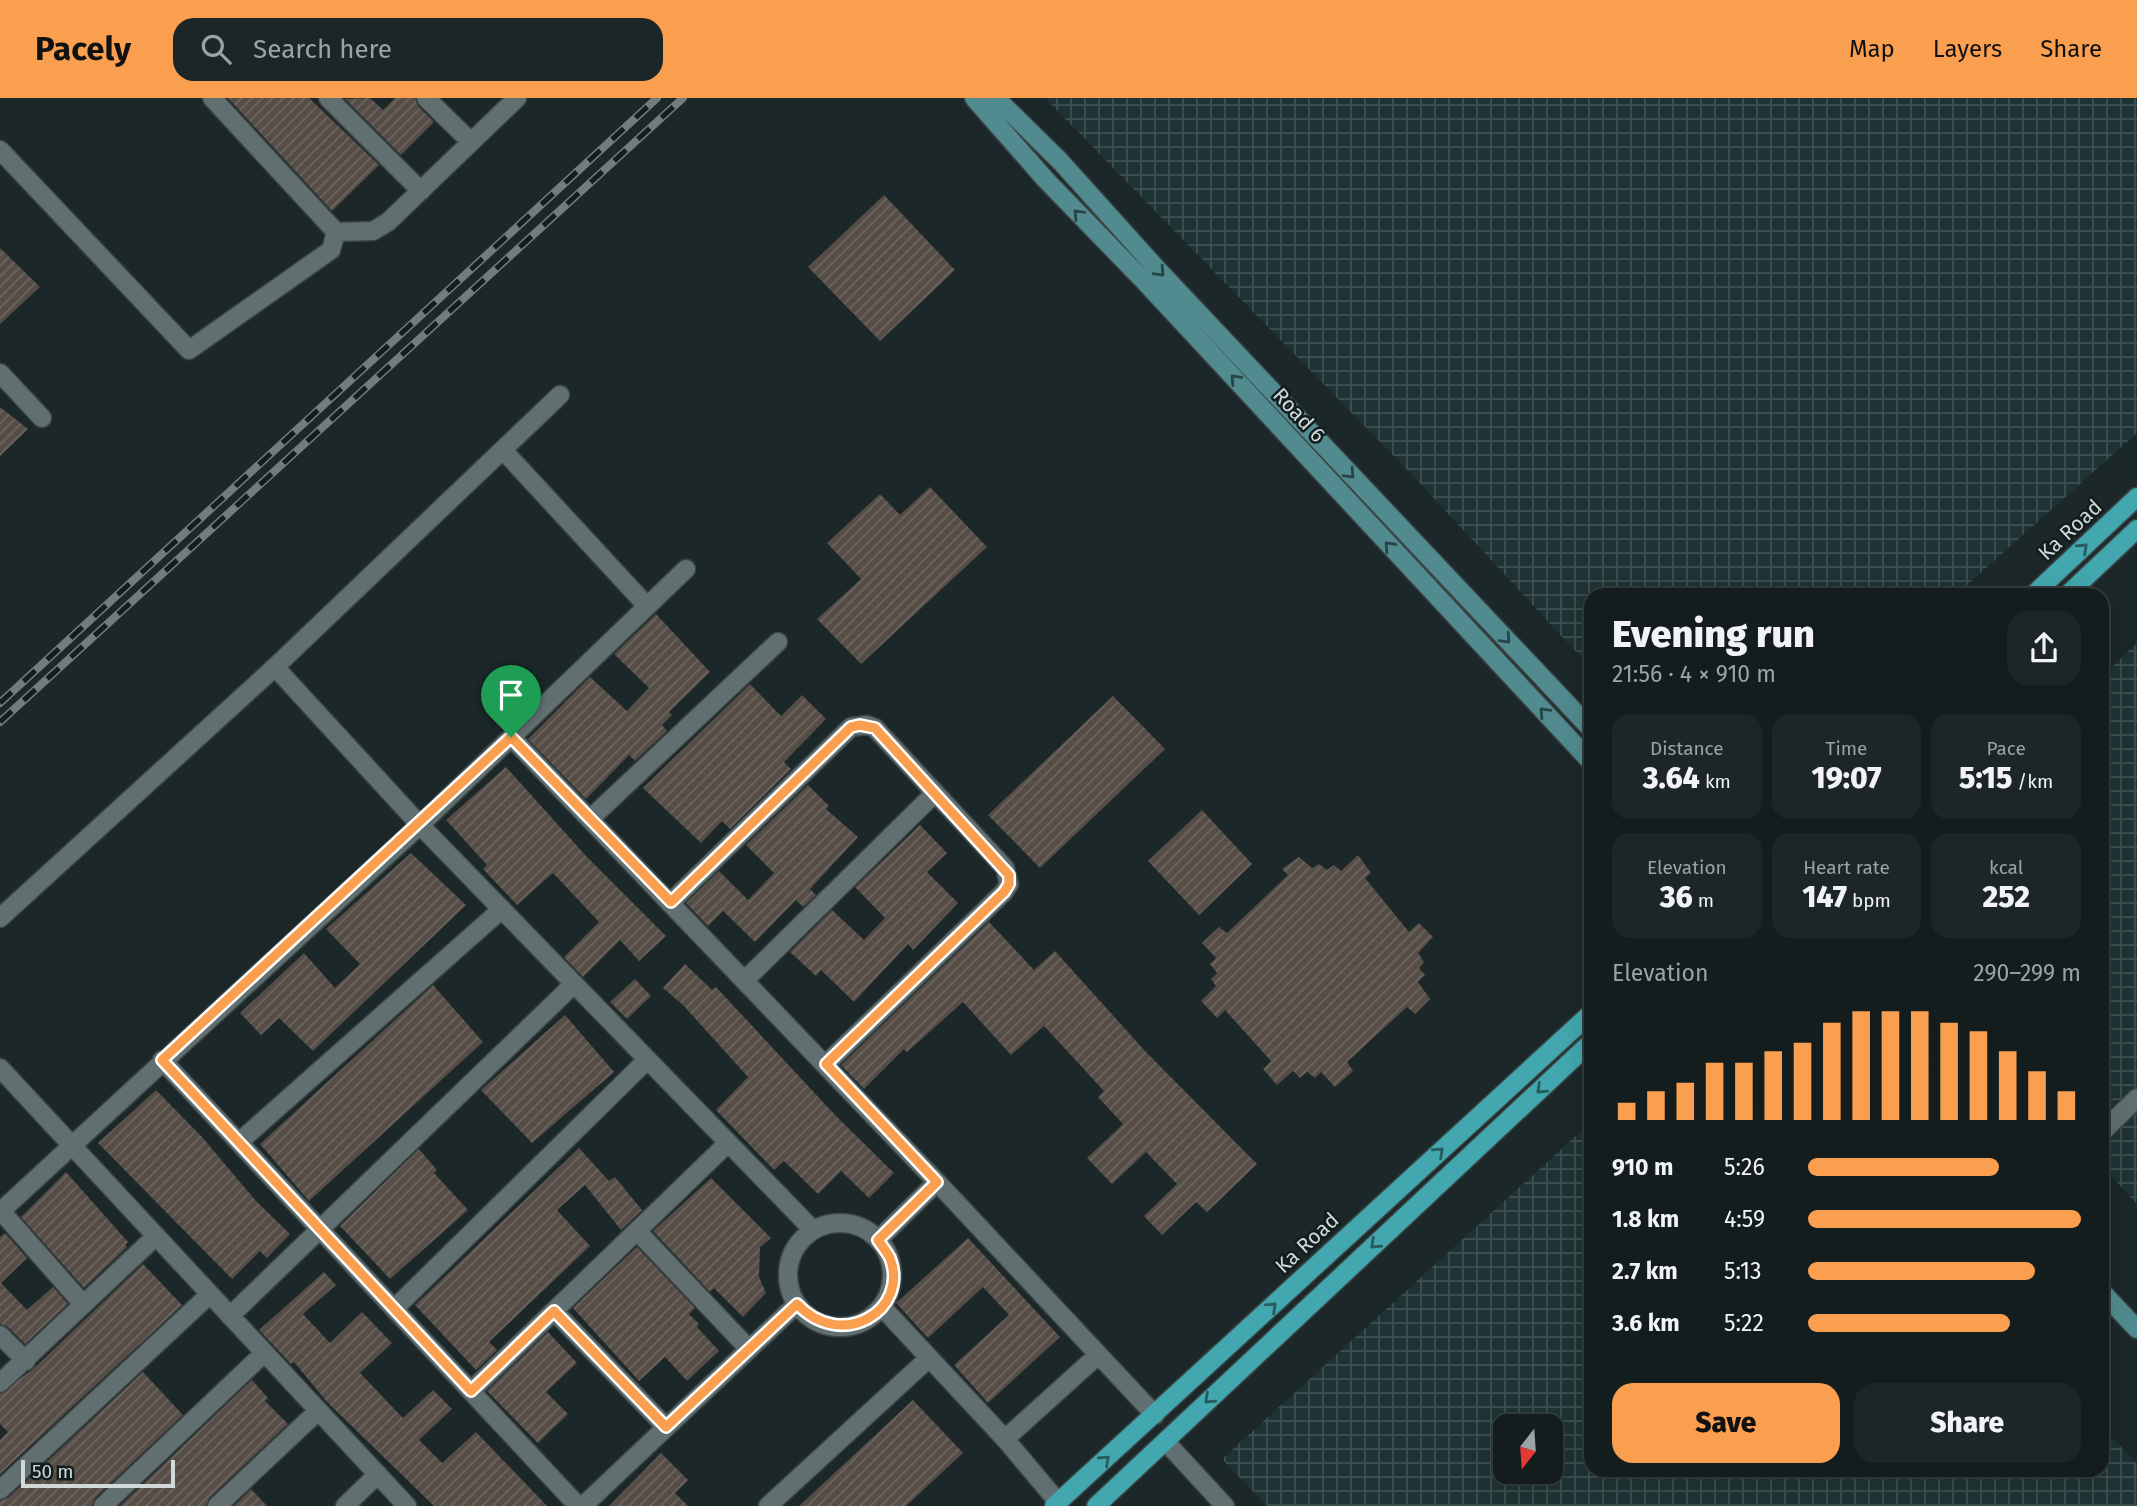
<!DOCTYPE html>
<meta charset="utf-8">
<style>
:root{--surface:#141d1e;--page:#1d2627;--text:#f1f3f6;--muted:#9da2a4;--line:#333b3c;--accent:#fa9f4f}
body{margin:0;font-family:"Fira Sans",sans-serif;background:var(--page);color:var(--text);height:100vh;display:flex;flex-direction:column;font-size:26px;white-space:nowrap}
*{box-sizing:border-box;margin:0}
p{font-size:23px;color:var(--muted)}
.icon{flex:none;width:38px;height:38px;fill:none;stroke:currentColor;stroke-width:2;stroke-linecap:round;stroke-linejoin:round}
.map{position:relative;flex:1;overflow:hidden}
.drawer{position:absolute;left:1584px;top:490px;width:525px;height:889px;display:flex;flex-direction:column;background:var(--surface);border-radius:21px;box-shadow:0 7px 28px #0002,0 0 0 2px var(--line)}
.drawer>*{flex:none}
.needle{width:46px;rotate:197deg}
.tools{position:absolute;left:1493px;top:1316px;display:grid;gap:14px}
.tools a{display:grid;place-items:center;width:70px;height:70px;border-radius:14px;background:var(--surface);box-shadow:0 7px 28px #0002,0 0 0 2px var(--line);font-size:35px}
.scale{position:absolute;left:21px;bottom:18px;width:154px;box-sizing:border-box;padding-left:7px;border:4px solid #d1d9d9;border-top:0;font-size:19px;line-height:24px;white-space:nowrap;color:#d1d9d9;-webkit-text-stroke:5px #111d1e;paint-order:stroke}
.pin{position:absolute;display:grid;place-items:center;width:60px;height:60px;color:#fff;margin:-72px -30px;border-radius:50% 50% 50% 0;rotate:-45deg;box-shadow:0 0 7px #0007}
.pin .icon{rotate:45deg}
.round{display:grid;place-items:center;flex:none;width:74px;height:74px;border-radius:21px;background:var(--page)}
.summary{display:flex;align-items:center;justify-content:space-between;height:119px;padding:0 28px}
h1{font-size:38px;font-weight:800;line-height:52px}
.metrics{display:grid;grid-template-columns:repeat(3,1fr);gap:10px;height:119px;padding:7px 28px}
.metrics div{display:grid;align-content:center;border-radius:18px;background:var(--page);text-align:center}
.metrics b{font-size:30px;font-weight:800}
.metrics small{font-size:19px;font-weight:400}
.metrics p{font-size:19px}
.chart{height:196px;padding:14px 28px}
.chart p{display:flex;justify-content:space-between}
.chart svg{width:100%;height:126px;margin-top:7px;stroke:var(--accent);stroke-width:6}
.primary-button{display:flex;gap:14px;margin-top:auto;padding:14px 28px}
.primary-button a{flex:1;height:80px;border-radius:21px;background:var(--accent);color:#111;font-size:28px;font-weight:800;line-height:80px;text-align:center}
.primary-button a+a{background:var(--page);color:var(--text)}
ul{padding:0 28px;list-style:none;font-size:23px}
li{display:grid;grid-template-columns:112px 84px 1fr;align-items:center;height:52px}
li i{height:18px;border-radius:9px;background:var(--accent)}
header{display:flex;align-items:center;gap:42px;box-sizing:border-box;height:98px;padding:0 35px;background:var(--accent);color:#111}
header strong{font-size:33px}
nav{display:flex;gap:38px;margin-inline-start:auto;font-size:24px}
.search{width:490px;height:63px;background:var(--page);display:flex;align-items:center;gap:18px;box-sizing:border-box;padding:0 24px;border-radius:21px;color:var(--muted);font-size:26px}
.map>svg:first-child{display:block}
.industrial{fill:url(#industrial-grid);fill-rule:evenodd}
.building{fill:url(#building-hatch)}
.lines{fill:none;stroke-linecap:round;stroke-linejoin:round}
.street-casing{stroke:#3a4444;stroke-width:21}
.secondary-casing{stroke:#3a4444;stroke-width:21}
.primary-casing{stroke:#3a4444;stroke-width:21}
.street{stroke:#616f70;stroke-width:18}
.secondary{stroke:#518b8f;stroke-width:18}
.primary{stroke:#42a7ae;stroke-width:18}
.rail-casing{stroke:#727c7d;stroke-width:8}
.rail{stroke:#111d1e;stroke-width:5;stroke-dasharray:16;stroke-linecap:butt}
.oneway{stroke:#274446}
.oneway2{stroke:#275b5f}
.route-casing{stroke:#fff;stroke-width:14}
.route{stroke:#fa9f4f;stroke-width:9}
.labels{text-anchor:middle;stroke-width:5;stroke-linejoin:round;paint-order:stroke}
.street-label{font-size:21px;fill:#d1d9d9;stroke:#111d1e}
</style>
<header>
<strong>Pacely</strong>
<div class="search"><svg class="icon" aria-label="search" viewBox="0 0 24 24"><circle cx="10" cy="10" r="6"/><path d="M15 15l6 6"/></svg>Search here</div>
<nav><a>Map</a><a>Layers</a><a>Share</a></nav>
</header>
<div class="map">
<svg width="2137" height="1408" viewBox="0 0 2137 1408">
<defs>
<pattern id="industrial-grid" width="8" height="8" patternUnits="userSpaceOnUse" patternTransform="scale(1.75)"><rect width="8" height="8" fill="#1f3334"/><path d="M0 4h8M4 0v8" fill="none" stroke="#3e5051"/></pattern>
<pattern id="building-hatch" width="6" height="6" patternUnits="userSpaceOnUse" patternTransform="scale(1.75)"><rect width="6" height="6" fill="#564d46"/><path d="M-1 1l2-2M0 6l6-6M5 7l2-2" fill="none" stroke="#6d6660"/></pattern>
</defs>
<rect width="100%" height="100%" fill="#1b2728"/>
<path class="industrial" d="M 1045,0 L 2137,0 L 2137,335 L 1956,497 L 1591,497 L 1591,570 L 1415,380 Z
M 2137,545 L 2137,1106 L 2102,1068 L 2102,578 Z
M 1591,1024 L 1591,1372 L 2102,1372 L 2102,1329 L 2137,1366 L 2137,1408 L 1267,1408 L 1222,1361 ZM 1550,1328 L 1550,1374 L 1505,1374 L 1505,1328 Z"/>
<path class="building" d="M 228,0 L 309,0 L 379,67 L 332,113 Z
M 370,0 L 383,12 L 395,0 L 415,0 L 418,8 L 434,24 L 401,57 L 345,1 Z
M 884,97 L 955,172 L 880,243 L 808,169 Z
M 0,150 L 40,189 L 0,226 Z
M 0,309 L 28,331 L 0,358 Z
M 930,389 L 987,449 L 861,566 L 817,521 L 861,481 L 827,445 L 880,396 L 900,417 Z
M 656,516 L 710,574 L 669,614 L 672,617 L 662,627 L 667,633 L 635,663 L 629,657 L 586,701 L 528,641 L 590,579 L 627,613 L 649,590 L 614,556 Z
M 750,586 L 781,618 L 802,597 L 826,621 L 784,664 L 791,671 L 730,731 L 722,723 L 701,745 L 643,690 Z
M 1113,598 L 1165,651 L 1040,770 L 988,717 Z
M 506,669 L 587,759 L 666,838 L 639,863 L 620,842 L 583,879 L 564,859 L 599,824 L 553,775 L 517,807 L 483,771 L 487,767 L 446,722 Z
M 808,687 L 829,708 L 826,711 L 858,739 L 810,791 L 816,797 L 803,809 L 796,802 L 755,844 L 723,813 L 708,828 L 686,805 L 719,773 L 748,802 L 774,775 L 746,747 Z
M 1202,712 L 1252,766 L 1199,817 L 1148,763 Z
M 920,727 L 947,755 L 927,774 L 958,805 L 913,852 L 908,846 L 854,904 L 821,872 L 816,878 L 790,854 L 832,812 L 864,842 L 885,820 L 855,789 Z
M 411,755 L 466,807 L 313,953 L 279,920 L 261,937 L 240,915 L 304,855 L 335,890 L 360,866 L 326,831 Z
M 1358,757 L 1371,775 L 1365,780 L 1409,834 L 1419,825 L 1433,839 L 1418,855 L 1424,864 L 1419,870 L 1425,877 L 1418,884 L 1430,901 L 1415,916 L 1407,909 L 1347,964 L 1353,973 L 1335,989 L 1321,974 L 1315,980 L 1307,974 L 1300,980 L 1293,973 L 1277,987 L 1263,971 L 1271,963 L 1225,912 L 1217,920 L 1201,903 L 1216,888 L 1211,881 L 1217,875 L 1210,866 L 1216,860 L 1202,845 L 1219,829 L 1227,835 L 1288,777 L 1282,771 L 1299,759 L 1312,770 L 1319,766 L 1327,772 L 1334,767 L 1341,773 Z
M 989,824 L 1034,872 L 1055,853 L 1146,954 L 1257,1066 L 1207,1114 L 1196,1104 L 1162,1137 L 1144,1118 L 1177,1086 L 1146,1054 L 1112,1086 L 1087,1060 L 1123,1026 L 1098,999 L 1104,993 L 1044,928 L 1011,957 L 963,904 L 907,954 L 904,951 L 864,991 L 841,967 Z
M 685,866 L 712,892 L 716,889 L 836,1018 L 894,1075 L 869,1100 L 841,1073 L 818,1096 L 784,1063 L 774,1072 L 716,1012 L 748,979 L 682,906 L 663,890 Z
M 635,881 L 651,898 L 627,921 L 610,904 Z
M 433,887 L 483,944 L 309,1103 L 260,1046 Z
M 565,917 L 614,974 L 532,1045 L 481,992 Z
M 156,992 L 202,1039 L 256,1103 L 290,1136 L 267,1160 L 260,1153 L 232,1181 L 98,1045 Z
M 579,1050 L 609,1083 L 615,1079 L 642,1112 L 621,1132 L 585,1087 L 557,1112 L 590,1148 L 489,1244 L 497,1252 L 476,1272 L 415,1207 Z
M 419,1051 L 437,1072 L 434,1075 L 468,1112 L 390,1181 L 340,1128 Z
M 66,1074 L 128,1144 L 125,1147 L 127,1149 L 84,1190 L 21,1119 Z
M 711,1080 L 771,1140 L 760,1149 L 759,1179 L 766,1195 L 743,1219 L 714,1190 L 710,1194 L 653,1133 Z
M 5,1135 L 27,1160 L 1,1185 L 27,1212 L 53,1189 L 68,1206 L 25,1246 L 8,1229 L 0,1226 L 0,1139 Z
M 968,1140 L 1060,1239 L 988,1305 L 954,1267 L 1009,1217 L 983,1189 L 928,1240 L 896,1205 Z
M 637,1149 L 695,1210 L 689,1216 L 699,1226 L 697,1229 L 719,1253 L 687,1283 L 665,1259 L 639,1283 L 573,1210 Z
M 143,1166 L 182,1207 L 0,1376 L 0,1342 L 8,1334 L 0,1326 L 0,1296 L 33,1271 Z
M 324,1174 L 336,1187 L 303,1216 L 330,1245 L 362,1214 L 392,1245 L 360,1275 L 403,1320 L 433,1292 L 452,1311 L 419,1342 L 442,1365 L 476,1334 L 547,1408 L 434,1408 L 327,1304 L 294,1264 L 291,1266 L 259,1232 Z
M 548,1234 L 577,1265 L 546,1294 L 568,1316 L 538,1345 L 487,1293 Z
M 143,1274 L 183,1317 L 95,1400 L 92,1408 L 0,1408 L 0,1403 L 8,1400 Z
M 252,1282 L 268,1300 L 265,1303 L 288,1326 L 209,1400 L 206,1408 L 120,1408 Z
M 913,1302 L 963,1355 L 906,1408 L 799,1408 Z
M 661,1355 L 688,1382 L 675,1395 L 688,1408 L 609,1408 Z
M 251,1391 L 267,1408 L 234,1408 Z"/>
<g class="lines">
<defs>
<path id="street" d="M 212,0 L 336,134 L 373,133 L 388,124 L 517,0
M 328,0 L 421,93
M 426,0 L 471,44
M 0,52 L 189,252 L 331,152 L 336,134
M 0,275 L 42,320
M 503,352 L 647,508
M 275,569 L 420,727 L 813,1132
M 511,639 L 937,1084 L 878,1142
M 590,721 L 778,544
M 671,804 L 851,629 L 867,627 L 875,630 L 1005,770 L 1009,786 L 1004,794 L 826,966
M 0,820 L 275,569 L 560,297
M 745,882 L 935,695
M 162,962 L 578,1408
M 0,970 L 407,1408
M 2102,1034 L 2137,1000
M 239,1044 L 502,811
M 937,1084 L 1155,1317
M 1,1113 L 83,1206
M 0,1114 L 420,727 L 686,471
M788 1177a52 52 0 1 1 104 0a52 52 0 1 1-104 0Z
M 637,1133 L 749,1251
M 882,1209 L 1005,1341 L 1058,1404
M 394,1211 L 647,962
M 554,1213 L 666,1329
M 230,1218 L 574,886
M 0,1237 L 26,1263
M 0,1285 L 155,1139
M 471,1293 L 728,1045
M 1005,1341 L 1098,1257
M 1165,1343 L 1225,1408
M 0,1392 L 209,1197
M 103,1408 L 263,1256
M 217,1408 L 318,1313
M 345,1408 L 378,1376
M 583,1408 L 797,1206
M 768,1408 L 929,1260"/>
<path id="secondary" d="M 974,0 L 1045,81 L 1146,185 L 1591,664
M 996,0 L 1060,63 L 1159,173 L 1591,631
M 2102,1194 L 2137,1231"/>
<path id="primary" d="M 2033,497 L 2137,399
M 2067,497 L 2137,431
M 1054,1408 L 1591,915
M 1096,1408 L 1591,944"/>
</defs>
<use href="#street" class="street-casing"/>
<use href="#secondary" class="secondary-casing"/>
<use href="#primary" class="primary-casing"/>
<use href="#street" class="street"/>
<use href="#secondary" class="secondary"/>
<use href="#primary" class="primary"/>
<defs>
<path id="rail" d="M 0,605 L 657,0
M 0,624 L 683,0"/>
</defs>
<use href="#rail" class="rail-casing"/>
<use href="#rail" class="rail"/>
</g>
<defs><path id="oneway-chevron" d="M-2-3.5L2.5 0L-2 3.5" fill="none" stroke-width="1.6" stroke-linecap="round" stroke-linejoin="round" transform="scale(1.75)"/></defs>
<g class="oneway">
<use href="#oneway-chevron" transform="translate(1078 116) rotate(-134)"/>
<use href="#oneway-chevron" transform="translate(1160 174) rotate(47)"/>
<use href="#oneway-chevron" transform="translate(1235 281) rotate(-133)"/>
<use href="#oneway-chevron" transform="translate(1350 376) rotate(47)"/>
<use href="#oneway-chevron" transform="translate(1389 448) rotate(-133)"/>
<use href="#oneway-chevron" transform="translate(1506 541) rotate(47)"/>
<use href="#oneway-chevron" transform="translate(1544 614) rotate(-133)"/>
</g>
<g class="oneway2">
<use href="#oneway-chevron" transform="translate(2083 450) rotate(-43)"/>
<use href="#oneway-chevron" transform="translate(1541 991) rotate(137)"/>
<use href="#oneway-chevron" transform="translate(1439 1054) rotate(-43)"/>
<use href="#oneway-chevron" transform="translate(1375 1146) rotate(137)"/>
<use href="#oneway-chevron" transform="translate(1272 1209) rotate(-43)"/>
<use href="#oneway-chevron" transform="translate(1209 1301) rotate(137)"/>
<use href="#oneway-chevron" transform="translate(1105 1362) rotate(-42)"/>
</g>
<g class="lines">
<defs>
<path id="route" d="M 860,627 L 875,630 L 1009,777 L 1009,786 L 1004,794 L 826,966 L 937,1084 L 878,1142 C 882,1148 887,1154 890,1160 C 910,1212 842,1254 797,1206 L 666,1329 L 554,1213 L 471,1293 L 162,962 L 511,639 L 671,804 L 851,629 Z"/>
</defs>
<use href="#route" class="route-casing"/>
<use href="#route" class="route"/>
</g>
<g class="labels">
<g class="street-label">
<text transform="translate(1299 317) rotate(47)" y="7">Road 6</text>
<text transform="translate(2070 432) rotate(-43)" y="7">Ka Road</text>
<text transform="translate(1307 1145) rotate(-43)" y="7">Ka Road</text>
</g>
</g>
</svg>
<div class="tools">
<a><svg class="needle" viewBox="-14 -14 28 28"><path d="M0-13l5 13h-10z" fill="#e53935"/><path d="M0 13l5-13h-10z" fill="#9da2a4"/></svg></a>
</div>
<div class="scale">50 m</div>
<div class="pin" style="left:511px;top:639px;background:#1e9e55"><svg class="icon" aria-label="arrive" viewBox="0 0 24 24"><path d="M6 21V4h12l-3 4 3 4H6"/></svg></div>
<section class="drawer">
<div class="summary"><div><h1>Evening run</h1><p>21:56 · 4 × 910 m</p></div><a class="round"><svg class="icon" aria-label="share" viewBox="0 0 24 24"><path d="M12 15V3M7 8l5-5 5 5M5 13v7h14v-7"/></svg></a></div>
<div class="metrics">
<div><p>Distance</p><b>3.64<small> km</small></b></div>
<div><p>Time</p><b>19:07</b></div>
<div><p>Pace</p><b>5:15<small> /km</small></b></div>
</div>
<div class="metrics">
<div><p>Elevation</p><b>36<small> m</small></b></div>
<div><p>Heart rate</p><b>147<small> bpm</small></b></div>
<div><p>kcal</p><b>252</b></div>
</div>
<div class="chart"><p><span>Elevation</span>290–299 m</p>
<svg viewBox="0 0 160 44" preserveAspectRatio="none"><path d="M5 44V38M15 44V34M25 44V31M35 44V24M45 44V24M55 44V20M65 44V17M75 44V10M85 44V6M95 44V6M105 44V6M115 44V10M125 44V13M135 44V20M145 44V27M155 44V34"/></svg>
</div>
<ul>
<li><b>910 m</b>5:26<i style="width:70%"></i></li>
<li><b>1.8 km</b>4:59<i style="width:100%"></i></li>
<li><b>2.7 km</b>5:13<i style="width:83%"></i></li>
<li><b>3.6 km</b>5:22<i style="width:74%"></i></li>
</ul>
<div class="primary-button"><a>Save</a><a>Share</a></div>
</section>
</div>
